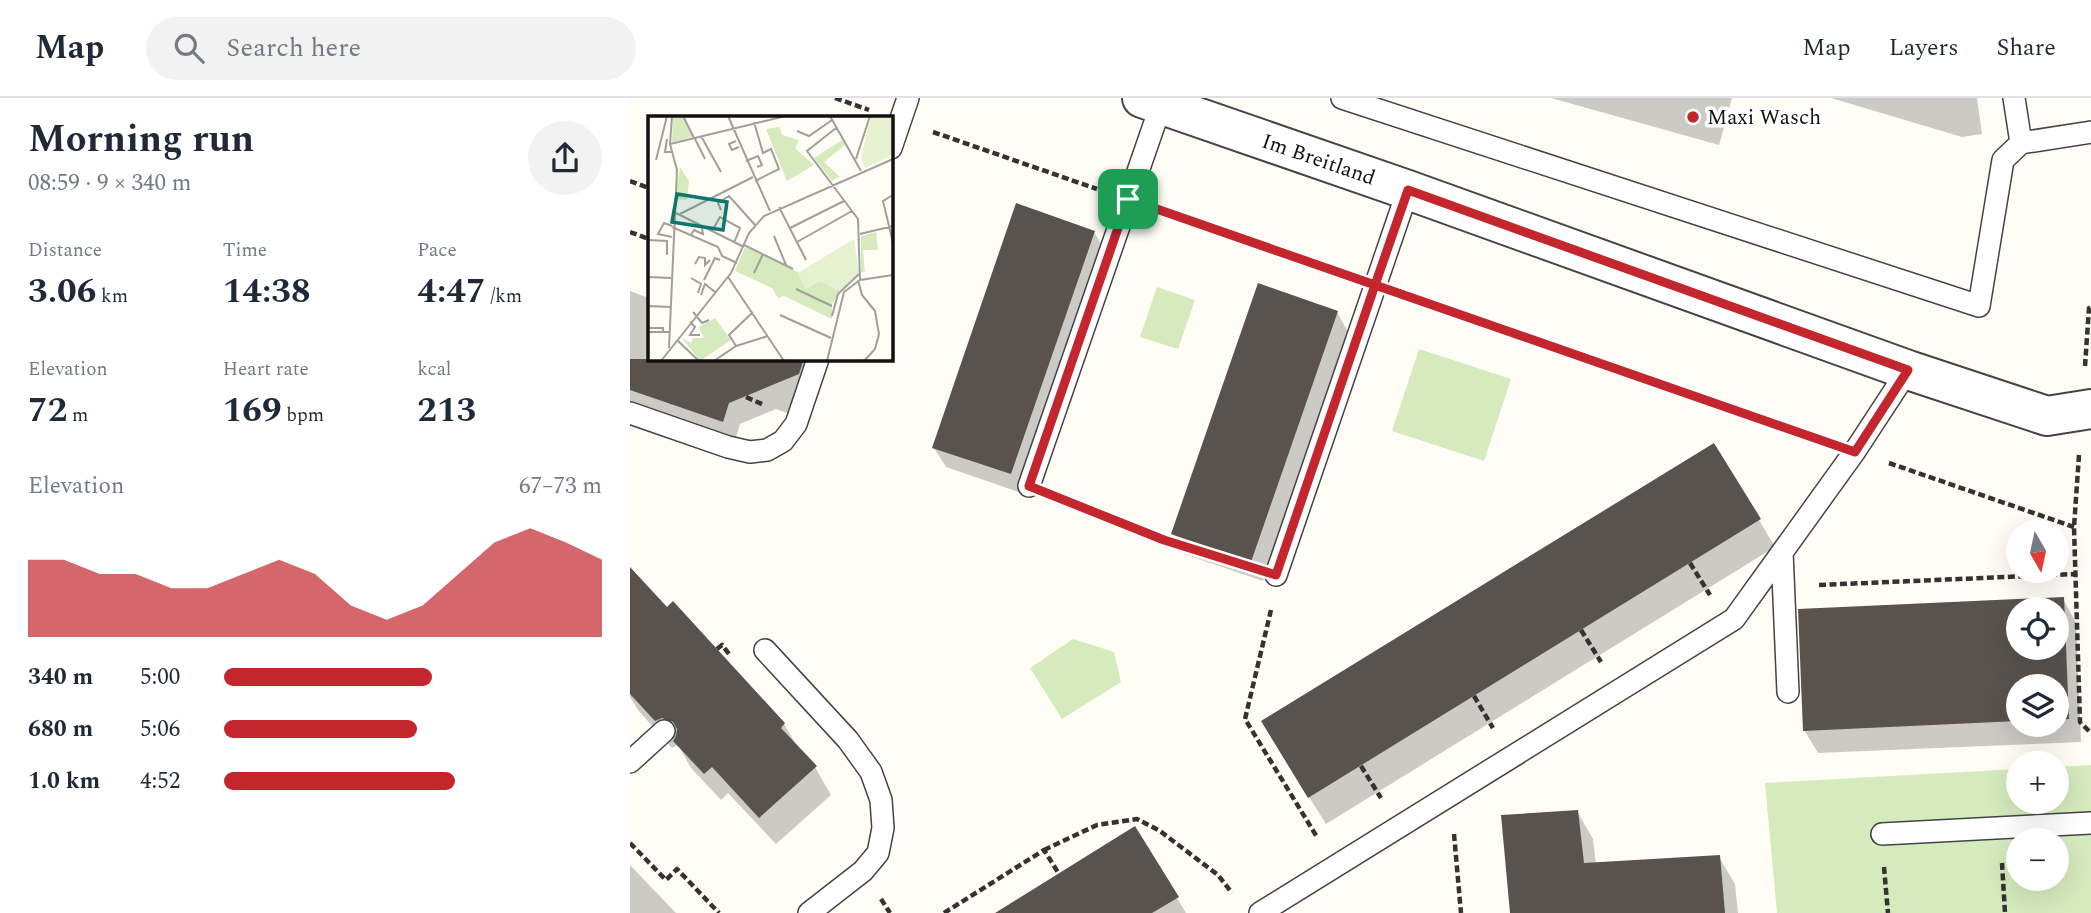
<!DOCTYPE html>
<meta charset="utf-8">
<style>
:root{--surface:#fff;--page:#f2f2f3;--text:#1f2937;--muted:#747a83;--line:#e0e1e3;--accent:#c4262e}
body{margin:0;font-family:Spectral,serif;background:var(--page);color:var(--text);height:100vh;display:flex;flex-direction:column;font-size:26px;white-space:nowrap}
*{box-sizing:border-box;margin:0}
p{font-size:23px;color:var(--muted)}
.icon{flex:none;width:38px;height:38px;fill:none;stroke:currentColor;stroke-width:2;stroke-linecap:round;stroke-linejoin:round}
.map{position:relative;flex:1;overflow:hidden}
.sheet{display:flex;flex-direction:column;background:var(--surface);width:630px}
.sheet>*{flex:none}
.needle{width:46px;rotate:171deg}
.controls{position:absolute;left:1376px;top:422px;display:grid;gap:14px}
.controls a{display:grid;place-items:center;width:63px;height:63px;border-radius:50%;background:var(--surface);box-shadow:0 7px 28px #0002;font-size:35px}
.pin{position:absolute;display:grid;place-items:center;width:60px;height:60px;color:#fff;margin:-30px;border-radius:14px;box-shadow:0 4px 10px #0006}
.round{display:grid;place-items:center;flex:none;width:74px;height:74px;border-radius:37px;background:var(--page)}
.head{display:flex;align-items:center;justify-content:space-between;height:119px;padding:0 28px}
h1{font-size:38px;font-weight:700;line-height:52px}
.stats{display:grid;grid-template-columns:repeat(3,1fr);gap:10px;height:119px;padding:7px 28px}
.stats div{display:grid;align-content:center}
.stats b{font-size:35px;font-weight:700}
.stats small{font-size:19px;font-weight:400}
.stats p{font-size:19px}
.chart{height:196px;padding:14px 28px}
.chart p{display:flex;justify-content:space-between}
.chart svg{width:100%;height:126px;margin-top:7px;fill:var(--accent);opacity:.7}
ul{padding:0 28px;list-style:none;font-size:23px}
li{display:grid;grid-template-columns:112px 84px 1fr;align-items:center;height:52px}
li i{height:18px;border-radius:9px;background:var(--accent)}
header{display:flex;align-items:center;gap:42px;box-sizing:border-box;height:98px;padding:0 35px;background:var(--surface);border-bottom:2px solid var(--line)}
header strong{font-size:33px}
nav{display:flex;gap:38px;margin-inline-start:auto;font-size:24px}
.search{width:490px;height:63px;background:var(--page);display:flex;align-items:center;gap:18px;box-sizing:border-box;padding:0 24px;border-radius:38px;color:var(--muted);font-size:26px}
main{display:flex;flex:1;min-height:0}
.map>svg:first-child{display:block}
.green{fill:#d5ebbd;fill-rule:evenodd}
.shadow{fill:#0003;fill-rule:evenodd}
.building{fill:#5a524d;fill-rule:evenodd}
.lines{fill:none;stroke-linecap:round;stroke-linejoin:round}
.service-casing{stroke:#444;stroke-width:24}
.minor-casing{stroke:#444;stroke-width:42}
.path{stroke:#333;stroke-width:4.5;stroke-dasharray:7 3.5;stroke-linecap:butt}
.service{stroke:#fff;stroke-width:21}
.minor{stroke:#fff;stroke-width:38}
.route-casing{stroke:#fff;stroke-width:14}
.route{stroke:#c4262e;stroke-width:9}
.poi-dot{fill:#c4262e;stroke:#fff;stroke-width:2.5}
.labels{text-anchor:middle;stroke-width:7;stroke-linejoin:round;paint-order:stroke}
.poi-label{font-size:21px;fill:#111;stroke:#fff;text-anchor:start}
.street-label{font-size:21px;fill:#111;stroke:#fff}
.inset-road{fill:none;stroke:#a09f9a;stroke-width:2}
.view{fill:#0f766e;fill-opacity:0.15;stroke:#0f766e;stroke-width:3.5}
.inset-edge{fill:none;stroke:#111;stroke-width:3.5}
</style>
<header>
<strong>Map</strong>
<div class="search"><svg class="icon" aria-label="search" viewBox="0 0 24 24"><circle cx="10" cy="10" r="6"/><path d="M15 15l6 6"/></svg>Search here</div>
<nav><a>Map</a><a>Layers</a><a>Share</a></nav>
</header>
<main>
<section class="sheet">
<div class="head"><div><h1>Morning run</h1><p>08:59 · 9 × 340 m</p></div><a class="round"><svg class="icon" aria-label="share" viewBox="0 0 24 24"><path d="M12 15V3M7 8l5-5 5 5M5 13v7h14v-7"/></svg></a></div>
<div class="stats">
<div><p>Distance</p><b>3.06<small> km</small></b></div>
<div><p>Time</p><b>14:38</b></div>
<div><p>Pace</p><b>4:47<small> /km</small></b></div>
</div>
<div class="stats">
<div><p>Elevation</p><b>72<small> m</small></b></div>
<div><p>Heart rate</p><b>169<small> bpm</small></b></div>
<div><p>kcal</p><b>213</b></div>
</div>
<div class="chart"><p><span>Elevation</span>67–73 m</p>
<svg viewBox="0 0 160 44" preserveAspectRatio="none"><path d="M0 44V17L10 17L20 22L30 22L40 27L50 27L60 22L70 17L80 22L90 33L100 38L110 33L120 22L130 11L140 6L150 11L160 17V44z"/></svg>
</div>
<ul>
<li><b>340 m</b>5:00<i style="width:55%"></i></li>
<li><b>680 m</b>5:06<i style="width:51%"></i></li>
<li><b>1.0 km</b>4:52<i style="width:61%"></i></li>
</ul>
</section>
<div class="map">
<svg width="1461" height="815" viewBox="0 0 1461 815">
<rect width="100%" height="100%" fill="#fffdf5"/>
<path class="green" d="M 527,189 L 565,202 L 548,251 L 510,239 Z
M 789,251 L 881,281 L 854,363 L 762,333 Z
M 443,541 L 484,554 L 491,584 L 432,621 L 400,570 Z
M 1461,667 L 1461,815 L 1147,815 L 1135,685 L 1388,671 L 1388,704 L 1426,704 L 1426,669 ZM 1388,742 L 1426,742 L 1426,780 L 1388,780 Z"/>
<path class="shadow" d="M 921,0 L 1102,0 L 1089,47 Z
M 1201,0 L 1347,0 L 1352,36 L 1332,39 Z
M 464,134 L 476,154 L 392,395 L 316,369 L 304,350 Z
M 0,193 L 19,200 L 19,261 L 183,261 L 163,317 L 146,311 L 110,326 L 105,343 L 0,307 Z
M 707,214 L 718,234 L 633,483 L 554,456 L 543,436 Z
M 1129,422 L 1145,449 L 696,726 L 649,651 Z
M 0,478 L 154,626 L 168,650 L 185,669 L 201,697 L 146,746 L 98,695 L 91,702 L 61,670 L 48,647 L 42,650 L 8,612 L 0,599 Z
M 1433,501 L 1446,525 L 1451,644 L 1188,655 L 1174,632 L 1170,513 ZM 1388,511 L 1426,511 L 1426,550 L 1388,550 ZM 1388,588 L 1426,588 L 1426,626 L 1388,626 Z
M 947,713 L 963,741 L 966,766 L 1089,759 L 1105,786 L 1108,815 L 882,815 Z
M 0,767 L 46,815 L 0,815 Z
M 547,800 L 556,815 L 369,815 Z"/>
<path class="building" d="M 386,105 L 465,133 L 381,376 L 302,350 Z
M 628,185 L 708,213 L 621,464 L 541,436 Z
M 0,261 L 174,261 L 169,276 L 99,305 L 93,324 L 0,292 Z
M 1084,345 L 1131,421 L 678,700 L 631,623 Z
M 0,469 L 37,509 L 43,503 L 155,625 L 151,630 L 187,668 L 129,720 L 82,669 L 74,676 L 43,643 L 46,638 L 47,631 L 43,624 L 32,620 L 25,623 L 0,596 Z
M 1434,499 L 1439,621 L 1426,622 L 1426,588 L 1388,588 L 1388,623 L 1173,633 L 1168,511 ZM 1388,511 L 1426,511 L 1426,550 L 1388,550 Z
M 948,712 L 954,765 L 1090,757 L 1095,815 L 880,815 L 871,717 Z
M 505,728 L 549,799 L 522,815 L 365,815 Z"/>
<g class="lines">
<defs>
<path id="service" d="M 712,0 L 1349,208 L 1373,62 L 1391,45
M 1384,0 L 1391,45 L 1461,34
M 261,50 L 278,0
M 0,315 L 98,349 L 120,354 L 137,352 L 153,343 L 166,326 L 188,261
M 399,388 L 531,7
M 1152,454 L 1158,594
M 646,477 L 778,92
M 135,552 L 218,642 L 241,674 L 251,702 L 253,730 L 248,755 L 233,773 L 179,815
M 0,664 L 34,633
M 1252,736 L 1461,725
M 630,815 L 1104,521 L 1225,353 L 1278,272"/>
<g id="minor">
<path id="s1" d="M 512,0 L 778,92 L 1278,272 L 1417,318 L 1461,311"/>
</g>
</defs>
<use href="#service" class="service-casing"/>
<use href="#minor" class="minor-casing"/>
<path class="path" d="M 205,0 L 239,12
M 303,34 L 467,91
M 0,83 L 19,90
M 532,113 L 712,176
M 0,134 L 19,141
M 776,198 L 1191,342
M 1455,268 L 1459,210 L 1461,209
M 116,299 L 134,307
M 1449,357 L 1444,429 L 1450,624 L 1461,635
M 1259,365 L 1444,429
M 429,400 L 534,442 L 615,467
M 1060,465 L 1080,497
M 1189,487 L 1445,476
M 641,512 L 615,621 L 687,739
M 951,532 L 971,564
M 87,551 L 92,547 L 99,556
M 844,598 L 863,630
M 731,668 L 751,700
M 824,736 L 831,815
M 0,745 L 36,782 L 47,771 L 89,815
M 414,752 L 467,727 L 507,721 L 530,733 L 588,777 L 602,795
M 1372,765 L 1375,815
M 1254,769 L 1258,815
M 251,801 L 260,815
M 314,815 L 414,752 L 429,776"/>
<use href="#service" class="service"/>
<use href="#minor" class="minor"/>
</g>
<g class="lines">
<defs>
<path id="route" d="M 498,101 L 399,388 L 534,442 L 646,477 L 745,187 L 1225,354 L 1278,272 L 778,92 L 745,187 L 498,101"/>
</defs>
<use href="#route" class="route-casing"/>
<use href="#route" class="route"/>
</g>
<circle class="poi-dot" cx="1063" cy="19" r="7"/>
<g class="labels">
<g class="poi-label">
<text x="1077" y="26">Maxi Wasch</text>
</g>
<g class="street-label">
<text dy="7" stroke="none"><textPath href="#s1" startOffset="187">Im Breitland</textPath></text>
</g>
</g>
<g transform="translate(18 18)">
<rect width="245" height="245" fill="#fffdf5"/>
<path d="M 25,0 L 34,0 L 44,21 L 24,26 ZM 132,11 L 134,19 L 151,24 L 147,32 L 166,49 L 139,65 L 118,13 ZM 194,24 L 197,29 L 176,46 L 192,61 L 184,65 L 166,42 ZM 32,51 L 41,65 L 39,84 L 27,83 ZM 228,116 L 230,134 L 215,134 L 217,156 L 213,156 L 213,120 ZM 97,131 L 150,156 L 158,173 L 172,165 L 192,175 L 184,188 L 184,203 L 136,180 L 130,182 L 124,172 L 87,155 ZM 67,202 L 83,224 L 52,245 L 33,221 L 43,227 L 45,222 L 56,222 L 51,211 Z" fill="#d5ebbd"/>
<path d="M 223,0 L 245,0 L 245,39 L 217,52 L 213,42 ZM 206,123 L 211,156 L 192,175 L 172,165 L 158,173 L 150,157 Z" fill="#e6f2cf"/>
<path class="inset-road" d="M 35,0 L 46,22M 80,0 L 122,95M 182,0 L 213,55M 106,6 L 115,37 L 123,33 L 131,53 L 107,65M 188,12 L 159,35 L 210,103 L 212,164M 149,15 L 161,20 L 184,4M 53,20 L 73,56M 19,23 L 17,36 L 25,36M 47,23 L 57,43M 88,25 L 81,28 L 84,34 L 91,31M 22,28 L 138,0M 208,43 L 222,0M 8,44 L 19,0M 98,45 L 110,40 L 114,49 L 109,51M 245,79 L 235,85 L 245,127M 131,91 L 158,144M 73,94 L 70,87 L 81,80 L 107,109M 24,95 L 96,131M 32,98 L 105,61M 24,111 L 70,131 L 74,140 L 89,147M 142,112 L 196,85M 64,115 L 72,101 L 92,112 L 86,127M 212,118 L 245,110M 43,119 L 46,114 L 55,118 L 54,112M 126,120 L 138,149M 24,121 L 10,118 L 16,107 L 24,110M 0,124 L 19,125 L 19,139M 149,126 L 204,95M 96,129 L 145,153M 245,135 L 245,170M 47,148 L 51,141 L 57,142 L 57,149 L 62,144M 106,157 L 115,138M 0,161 L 23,162M 80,161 L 136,245M 43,162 L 53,168 L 50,177M 56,164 L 67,142 L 72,144M 210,164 L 214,179 L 227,195 L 231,218 L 227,233 L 216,245M 148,173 L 184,190M 53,179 L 57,168 L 67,176M 0,190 L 22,191M 45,196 L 54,207 L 61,204M 132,199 L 183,222M 184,200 L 190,178 L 211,158M 42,206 L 47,211 L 42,219 L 52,219M 15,216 L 15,212 L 0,212 L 0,216 L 21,216M 29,224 L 51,245M 88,230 L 81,219 L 105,196M 21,232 L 29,54 L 22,28 L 24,0M 13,245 L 83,157 L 101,117 L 116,100 L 245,43M 66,245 L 88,230 L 120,220M 179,245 L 196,176 L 212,164 L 245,159"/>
<path class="view" d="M 29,78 L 79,86 L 75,114 L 24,106 Z"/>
<rect width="245" height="245" class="inset-edge"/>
</g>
</svg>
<div class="controls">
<a><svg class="needle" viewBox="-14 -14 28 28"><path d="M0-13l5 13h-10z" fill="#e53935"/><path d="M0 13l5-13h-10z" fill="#747a83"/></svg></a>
<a><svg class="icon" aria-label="locate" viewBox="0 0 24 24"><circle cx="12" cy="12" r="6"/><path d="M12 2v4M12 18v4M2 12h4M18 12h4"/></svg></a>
<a><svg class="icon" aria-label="layers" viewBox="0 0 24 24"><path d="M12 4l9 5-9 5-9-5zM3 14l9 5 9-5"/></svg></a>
<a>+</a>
<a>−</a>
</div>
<div class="pin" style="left:498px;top:101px;background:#1e9e55"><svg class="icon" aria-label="arrive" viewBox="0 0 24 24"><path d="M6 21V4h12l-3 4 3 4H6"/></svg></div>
</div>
</main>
